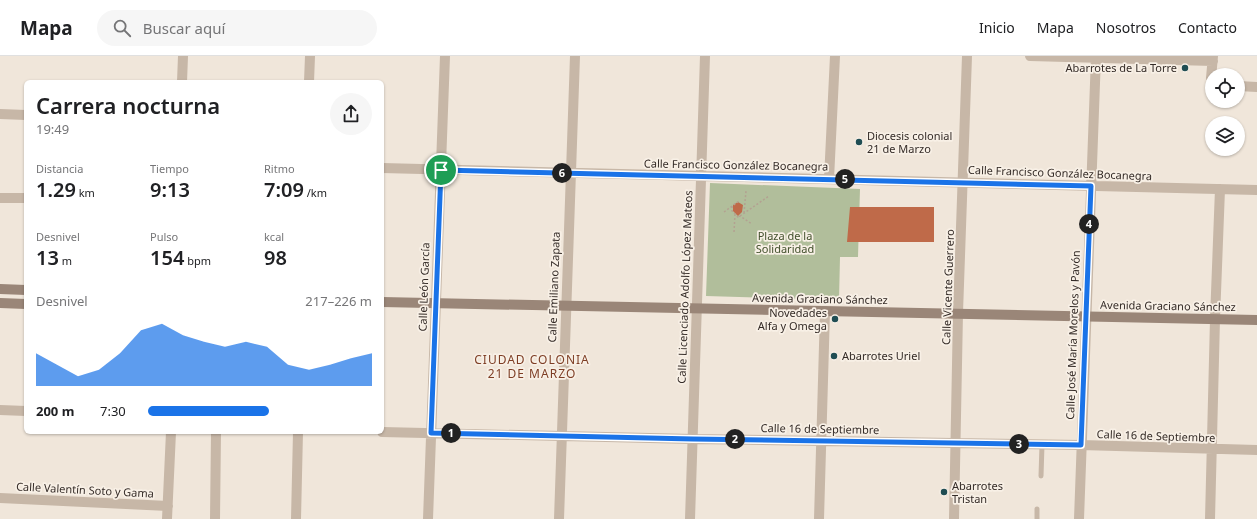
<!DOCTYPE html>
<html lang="es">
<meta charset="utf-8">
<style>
:root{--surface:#fff;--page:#f6f6f6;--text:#202124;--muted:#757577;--line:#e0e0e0;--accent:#1a73e8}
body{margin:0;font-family:"Noto Sans",sans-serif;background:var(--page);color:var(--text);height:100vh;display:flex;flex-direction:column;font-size:15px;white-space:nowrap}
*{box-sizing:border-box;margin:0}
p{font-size:13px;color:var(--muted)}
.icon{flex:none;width:22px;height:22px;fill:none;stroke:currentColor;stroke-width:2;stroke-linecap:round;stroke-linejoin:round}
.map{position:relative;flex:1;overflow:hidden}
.side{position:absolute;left:24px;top:24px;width:360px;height:354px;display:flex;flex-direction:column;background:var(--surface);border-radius:6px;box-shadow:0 1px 3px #0004}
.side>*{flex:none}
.buttons{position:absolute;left:1205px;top:12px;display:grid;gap:8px}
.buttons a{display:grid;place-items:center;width:40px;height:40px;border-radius:50%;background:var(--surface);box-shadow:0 1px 3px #0004;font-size:20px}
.pin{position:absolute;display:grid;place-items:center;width:34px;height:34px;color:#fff;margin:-17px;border:2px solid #fff;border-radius:50%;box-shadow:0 1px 4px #0007}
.km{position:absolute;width:20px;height:20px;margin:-10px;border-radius:50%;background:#222;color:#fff;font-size:11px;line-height:20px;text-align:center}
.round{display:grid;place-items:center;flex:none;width:42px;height:42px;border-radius:21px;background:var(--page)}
.head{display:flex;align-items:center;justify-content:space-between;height:68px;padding:0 12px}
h1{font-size:22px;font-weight:600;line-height:30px}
.stats{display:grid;grid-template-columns:repeat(3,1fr);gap:6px;height:68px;padding:4px 12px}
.stats div{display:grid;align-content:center}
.stats b{font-size:20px;font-weight:600}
.stats small{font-size:11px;font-weight:400}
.stats p{font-size:11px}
.chart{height:112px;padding:8px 12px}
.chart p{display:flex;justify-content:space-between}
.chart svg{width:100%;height:72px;margin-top:4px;fill:var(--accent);opacity:.7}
ul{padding:0 12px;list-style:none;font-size:13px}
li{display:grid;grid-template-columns:64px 48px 1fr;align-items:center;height:30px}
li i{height:10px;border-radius:5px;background:var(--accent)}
header{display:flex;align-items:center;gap:24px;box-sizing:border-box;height:56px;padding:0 20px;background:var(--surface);border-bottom:1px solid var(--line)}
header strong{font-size:19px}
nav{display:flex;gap:22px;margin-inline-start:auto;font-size:14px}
.search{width:280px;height:36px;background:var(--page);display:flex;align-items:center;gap:10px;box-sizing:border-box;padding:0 14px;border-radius:22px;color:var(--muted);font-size:15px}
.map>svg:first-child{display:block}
.green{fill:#b1be9b}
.building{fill:#bf6a49}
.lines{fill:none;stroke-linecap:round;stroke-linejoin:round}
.path{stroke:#b3a191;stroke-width:1.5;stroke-dasharray:2 2;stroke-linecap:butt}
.lane{stroke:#c7b7a7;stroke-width:5}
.street{stroke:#c7b7a7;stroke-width:10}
.secondary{stroke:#9a8678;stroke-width:10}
.route-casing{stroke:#fff;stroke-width:8}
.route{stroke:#1a73e8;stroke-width:5}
.poi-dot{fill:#1f4d53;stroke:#f8f0e6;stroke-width:1.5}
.labels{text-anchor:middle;stroke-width:3.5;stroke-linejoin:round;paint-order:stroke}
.poi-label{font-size:11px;fill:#342b27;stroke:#f8f0e6;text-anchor:start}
.street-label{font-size:11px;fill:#342b27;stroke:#f8f0e6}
.park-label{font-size:11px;fill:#42502c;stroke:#f8f0e6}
.neighbourhood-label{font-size:12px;letter-spacing:1px;fill:#7e3e25;stroke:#f8f0e6}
</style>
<header>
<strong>Mapa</strong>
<div class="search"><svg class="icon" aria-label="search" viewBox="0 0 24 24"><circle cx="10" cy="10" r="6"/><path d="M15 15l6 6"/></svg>Buscar aquí</div>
<nav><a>Inicio</a><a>Mapa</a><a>Nosotros</a><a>Contacto</a></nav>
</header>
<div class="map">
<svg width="1257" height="463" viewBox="0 0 1257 463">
<rect width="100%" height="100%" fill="#f0e6da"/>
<path class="green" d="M 710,127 L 860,133 L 858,201 L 840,201 L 839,244 L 706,240 Z"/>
<path class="building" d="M 738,146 L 743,149 L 742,156 L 738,160 L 733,155 L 733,149 Z
M 850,151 L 934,151 L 934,186 L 847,186 Z"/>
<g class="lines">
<path class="path" d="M 732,150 L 732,155 L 739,162 L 740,160 L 752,168
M 724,156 L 739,145
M 744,157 L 746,135
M 740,160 L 769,140
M 734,176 L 735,158"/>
<path class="lane" d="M 1041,420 L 1042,389
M 1037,463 L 1037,453"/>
<path class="street" d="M 1030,0 L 1213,5
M 1212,23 L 1211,22 L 1213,0
M 182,26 L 183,0
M 309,26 L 310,0
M 1238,30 L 1257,31
M 0,58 L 26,59
M 382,112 L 1257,134
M 829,123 L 835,0
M 0,142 L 26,142
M 0,354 L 26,355
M 382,376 L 693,383 L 1081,389 L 1257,394
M 0,442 L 168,450
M 167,463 L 171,376
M 215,463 L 216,376
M 296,463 L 298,376
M 428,463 L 445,0
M 559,463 L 575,0
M 690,463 L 705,0
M 819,463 L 825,255
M 954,463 L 958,257 L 967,0
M 1079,463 L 1096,0
M 1210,463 L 1215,263 L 1220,133"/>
<path class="secondary" d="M 0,233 L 26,234
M 382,246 L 1257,264
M 0,247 L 26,248"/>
</g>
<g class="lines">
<defs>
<path id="route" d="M 441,114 L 1091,130 L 1081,389 L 693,383 L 431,377 Z"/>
</defs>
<use href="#route" class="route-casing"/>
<use href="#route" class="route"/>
</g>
<g class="poi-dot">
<circle cx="1185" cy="12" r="4"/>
<circle cx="859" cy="86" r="4"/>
<circle cx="835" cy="263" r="4"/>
<circle cx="834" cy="300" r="4"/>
<circle cx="944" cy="436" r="4"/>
</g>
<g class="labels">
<g class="poi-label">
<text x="1177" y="16" text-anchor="end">Abarrotes de La Torre</text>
<text x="867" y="84">Diocesis colonial<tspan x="867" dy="13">21 de Marzo</tspan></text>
<text x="827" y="261" text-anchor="end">Novedades<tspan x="827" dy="13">Alfa y Omega</tspan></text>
<text x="842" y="304">Abarrotes Uriel</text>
<text x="952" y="434">Abarrotes<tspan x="952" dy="13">Tristan</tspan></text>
</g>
<g class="street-label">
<text transform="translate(736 109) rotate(1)" y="4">Calle Francisco González Bocanegra</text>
<text transform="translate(1060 117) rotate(2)" y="4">Calle Francisco González Bocanegra</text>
<text transform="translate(424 231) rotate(-88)" y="4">Calle León García</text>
<text transform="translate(554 231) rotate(-88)" y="4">Calle Emiliano Zapata</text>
<text transform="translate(685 231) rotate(-88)" y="4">Calle Licenciado Adolfo López Mateos</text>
<text transform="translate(948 231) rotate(-88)" y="4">Calle Vicente Guerrero</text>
<text transform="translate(820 243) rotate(1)" y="4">Avenida Graciano Sánchez</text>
<text transform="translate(1168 250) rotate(1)" y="4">Avenida Graciano Sánchez</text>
<text transform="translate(1073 279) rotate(-88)" y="4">Calle José María Morelos y Pavón</text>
<text transform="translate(820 373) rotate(1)" y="4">Calle 16 de Septiembre</text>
<text transform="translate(1156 380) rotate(2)" y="4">Calle 16 de Septiembre</text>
<text transform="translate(85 434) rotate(3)" y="4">Calle Valentín Soto y Gama</text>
</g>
<g class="park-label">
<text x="785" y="184">Plaza de la<tspan x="785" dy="13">Solidaridad</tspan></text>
</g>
<g class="neighbourhood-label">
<text x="532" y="308">CIUDAD COLONIA<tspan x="532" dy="14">21 DE MARZO</tspan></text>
</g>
</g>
</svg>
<div class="buttons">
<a><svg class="icon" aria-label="locate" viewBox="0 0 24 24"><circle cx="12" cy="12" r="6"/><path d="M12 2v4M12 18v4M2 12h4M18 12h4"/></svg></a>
<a><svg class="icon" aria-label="layers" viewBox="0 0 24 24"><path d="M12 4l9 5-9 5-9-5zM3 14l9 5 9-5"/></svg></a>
</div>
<div class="pin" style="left:441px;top:114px;background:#1e9e55"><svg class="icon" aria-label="arrive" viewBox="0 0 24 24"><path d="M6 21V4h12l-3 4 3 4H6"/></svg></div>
<b class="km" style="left:451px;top:377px">1</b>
<b class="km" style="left:735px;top:383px">2</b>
<b class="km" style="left:1019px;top:388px">3</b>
<b class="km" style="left:1089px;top:168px">4</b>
<b class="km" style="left:845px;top:123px">5</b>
<b class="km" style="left:562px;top:117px">6</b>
<section class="side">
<div class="head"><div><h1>Carrera nocturna</h1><p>19:49</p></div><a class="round"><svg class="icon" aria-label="share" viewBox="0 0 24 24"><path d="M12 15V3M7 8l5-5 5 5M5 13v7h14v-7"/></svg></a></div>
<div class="stats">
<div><p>Distancia</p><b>1.29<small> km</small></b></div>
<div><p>Tiempo</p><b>9:13</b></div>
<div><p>Ritmo</p><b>7:09<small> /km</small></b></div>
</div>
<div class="stats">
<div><p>Desnivel</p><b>13<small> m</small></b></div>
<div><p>Pulso</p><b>154<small> bpm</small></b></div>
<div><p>kcal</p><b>98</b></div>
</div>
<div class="chart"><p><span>Desnivel</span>217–226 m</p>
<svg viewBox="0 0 160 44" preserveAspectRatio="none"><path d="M0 44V24L10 31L20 38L30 34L40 24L50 10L60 6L70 13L80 17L90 20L100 17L110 20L120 31L130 34L140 31L150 27L160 24V44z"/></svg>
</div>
<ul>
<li><b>200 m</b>7:30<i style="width:54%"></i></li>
</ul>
</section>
</div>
